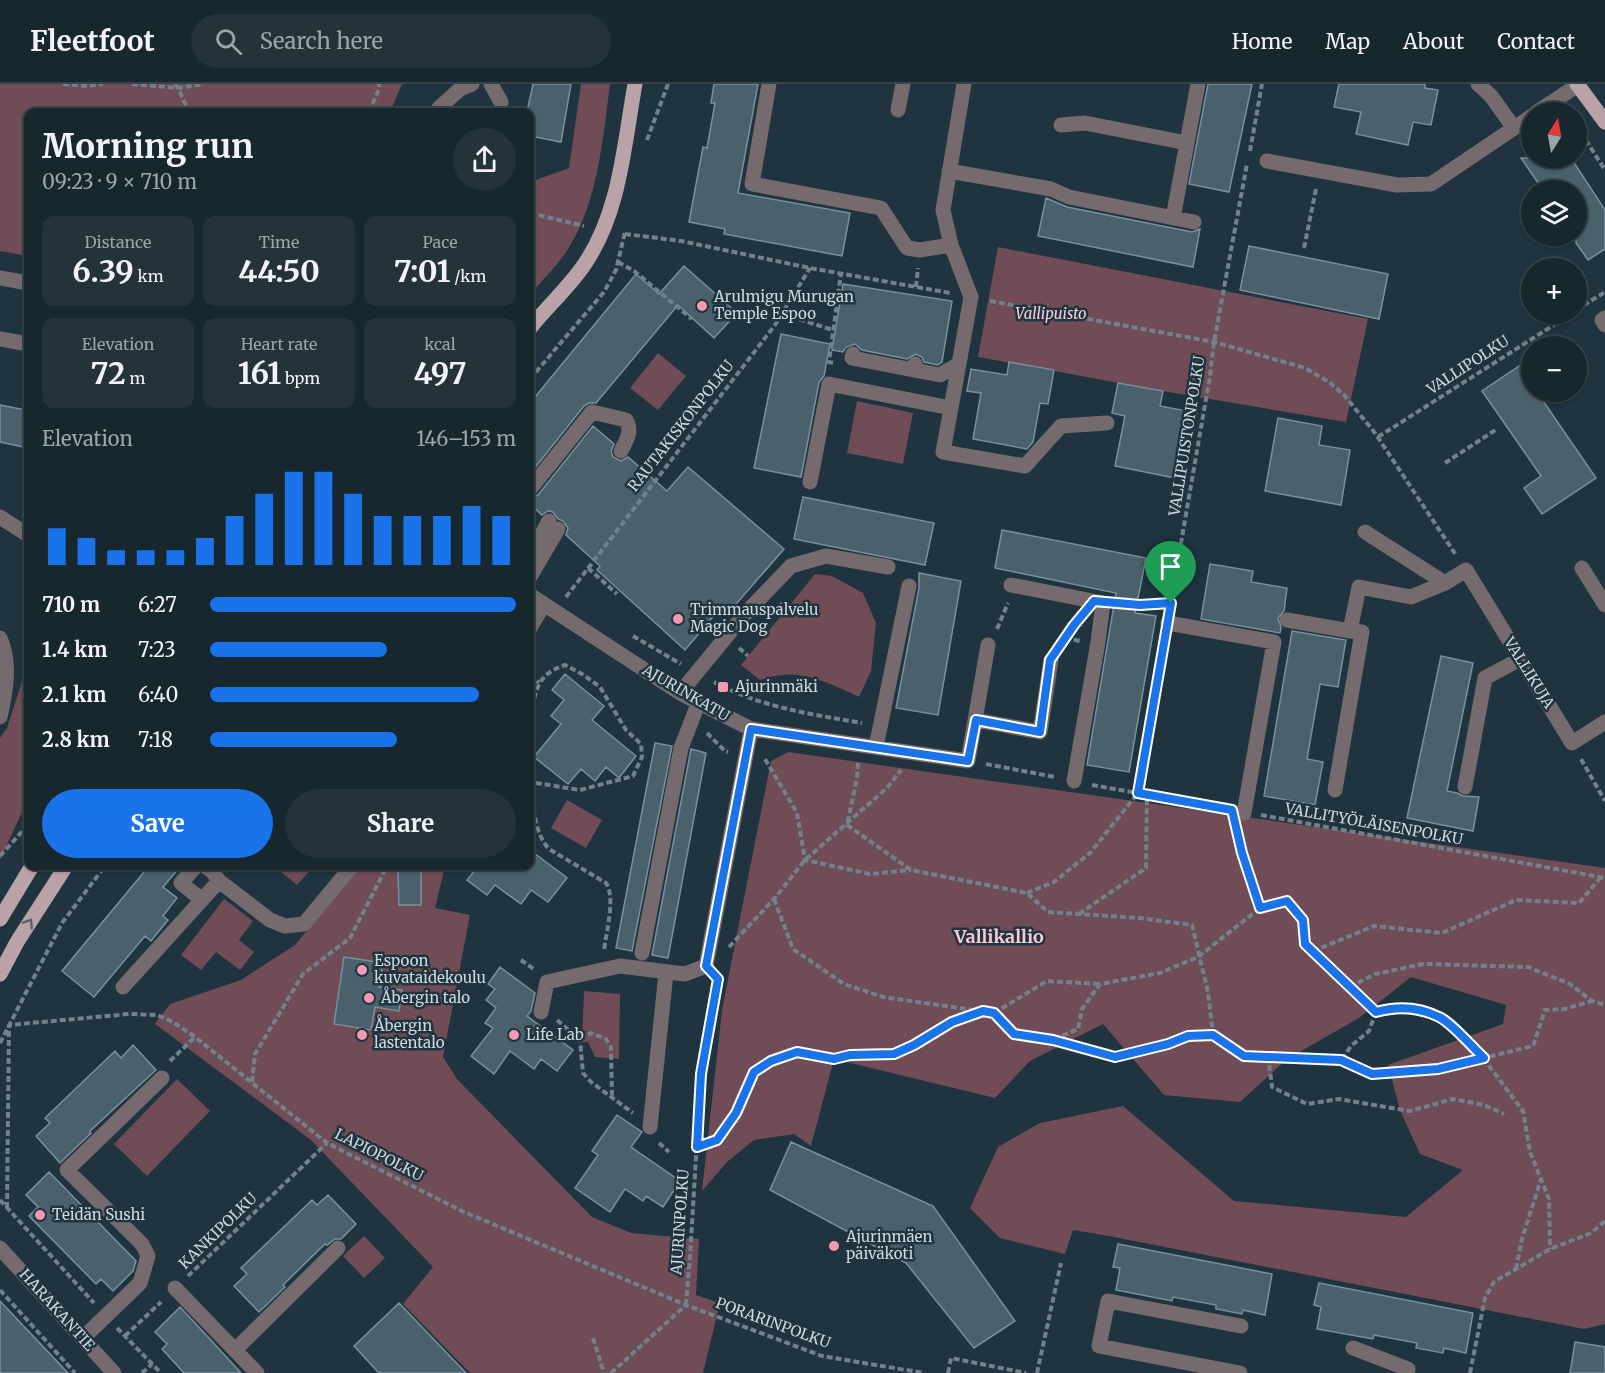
<!DOCTYPE html>
<meta charset="utf-8">
<style>
:root{--surface:#17272e;--page:#24333a;--text:#f1f3f6;--muted:#9ea5aa;--line:#36444a;--accent:#1a73e8}
body{margin:0;font-family:Merriweather,serif;background:var(--page);color:var(--text);height:100vh;display:flex;flex-direction:column;font-size:22px;white-space:nowrap}
*{box-sizing:border-box;margin:0}
p{font-size:20px;color:var(--muted)}
.icon{flex:none;width:33px;height:33px;fill:none;stroke:currentColor;stroke-width:2;stroke-linecap:round;stroke-linejoin:round}
.map{position:relative;flex:1;overflow:hidden}
.details{position:absolute;left:24px;top:24px;width:510px;height:762px;display:flex;flex-direction:column;background:var(--surface);border-radius:12px;box-shadow:0 2px 4px #0004,0 0 0 2px var(--line)}
.details>*{flex:none}
.needle{width:39px;rotate:11deg}
.fabs{position:absolute;left:1521px;top:18px;display:grid;gap:12px}
.fabs a{display:grid;place-items:center;width:66px;height:66px;border-radius:50%;background:var(--surface);box-shadow:0 2px 4px #0004,0 0 0 2px var(--line);font-size:30px}
.pin{position:absolute;display:grid;place-items:center;width:51px;height:51px;color:#fff;margin:-62px -26px;border-radius:50% 50% 50% 0;rotate:-45deg;box-shadow:0 0 6px #0007}
.pin .icon{rotate:45deg}
.round{display:grid;place-items:center;flex:none;width:63px;height:63px;border-radius:32px;background:var(--page)}
.headline{display:flex;align-items:center;justify-content:space-between;height:102px;padding:0 18px}
h1{font-size:33px;font-weight:700;line-height:45px}
.stats{display:grid;grid-template-columns:repeat(3,1fr);gap:9px;height:102px;padding:6px 18px}
.stats div{display:grid;align-content:center;border-radius:12px;background:var(--page);text-align:center}
.stats b{font-size:30px;font-weight:700}
.stats small{font-size:16px;font-weight:400}
.stats p{font-size:16px}
.chart{height:168px;padding:12px 18px}
.chart p{display:flex;justify-content:space-between}
.chart svg{width:100%;height:108px;margin-top:6px;stroke:var(--accent);stroke-width:6}
.primary-button{display:flex;gap:12px;margin-top:auto;padding:12px 18px}
.primary-button a{flex:1;height:69px;border-radius:36px;background:var(--accent);color:#fff;font-size:24px;font-weight:700;line-height:69px;text-align:center}
.primary-button a+a{background:var(--page);color:var(--text)}
ul{padding:0 18px;list-style:none;font-size:20px}
li{display:grid;grid-template-columns:96px 72px 1fr;align-items:center;height:45px}
li i{height:15px;border-radius:8px;background:var(--accent)}
header{display:flex;align-items:center;gap:36px;box-sizing:border-box;height:84px;padding:0 30px;background:var(--surface);border-bottom:2px solid var(--line)}
header strong{font-size:28px}
nav{display:flex;gap:33px;margin-inline-start:auto;font-size:21px}
.search{width:420px;height:54px;background:var(--page);display:flex;align-items:center;gap:15px;box-sizing:border-box;padding:0 21px;border-radius:33px;color:var(--muted);font-size:22px}
.map>svg:first-child{display:block}
.green{fill:#704c56}
.building{fill:#4a606b;stroke:#79919d;stroke-width:1.5}
.lines{fill:none;stroke-linecap:round;stroke-linejoin:round}
.path{stroke:#72828b;stroke-width:4;stroke-dasharray:6 3;stroke-linecap:butt}
.minor{stroke:#756a6d;stroke-width:15}
.major{stroke:#b9a3a8;stroke-width:15}
.oneway{stroke:#5d6068}
.route-casing{stroke:#fff;stroke-width:12}
.route{stroke:#1a73e8;stroke-width:8}
.poi-dot{fill:#f19ab2;stroke:#1f343e;stroke-width:2}
.labels{text-anchor:middle;stroke-width:5;stroke-linejoin:round;paint-order:stroke}
.poi-label{font-size:15px;fill:#ccd8de;stroke:#1f343e;text-anchor:start}
.park-label{font-size:15px;font-style:italic;fill:#faced9;stroke:#1f343e}
.street-label{font-size:15px;fill:#ccd8de;stroke:#1f343e}
.quarter-label{font-size:18px;font-weight:bold;fill:#fcc9d5;stroke:#1f343e}
</style>
<header>
<strong>Fleetfoot</strong>
<div class="search"><svg class="icon" aria-label="search" viewBox="0 0 24 24"><circle cx="10" cy="10" r="6"/><path d="M15 15l6 6"/></svg>Search here</div>
<nav><a>Home</a><a>Map</a><a>About</a><a>Contact</a></nav>
</header>
<div class="map">
<svg width="1605" height="1289" viewBox="0 0 1605 1289">
<rect width="100%" height="100%" fill="#1f343e"/>
<path class="green" d="M 0,0 L 402,0 L 390,28 L 28,28 L 28,172 L 0,167 Z
M 581,0 L 610,0 C 603,54 598,118 568,165 C 558,181 542,196 530,211 L 530,98 L 569,84 Z
M 998,163 L 1368,235 L 1346,338 L 1163,307 L 978,273 Z
M 658,269 L 686,292 L 658,326 L 630,304 Z
M 857,317 L 913,329 L 903,380 L 847,369 Z
M 815,490 L 832,492 L 863,509 L 876,539 L 871,587 L 859,613 C 838,603 807,588 783,591 C 775,591 767,594 760,596 L 741,581 Z
M 28,579 L 28,715 L 0,776 L 0,654 L 7,644 Z
M 788,668 L 1605,784 L 1605,1240 L 1584,1245 L 1109,1152 L 1073,1146 L 1065,1170 L 1000,1154 L 970,1124 L 998,1063 L 1040,1039 L 1123,1022 L 1234,1117 L 1406,1133 L 1463,1086 L 1420,1070 L 1400,1026 L 1388,981 L 1503,940 L 1506,921 L 1411,893 L 1359,934 L 1287,975 L 1240,1018 L 1164,1011 L 1103,940 L 1030,977 L 995,1014 L 834,975 L 811,1062 L 794,1050 L 754,1056 L 727,1078 L 702,1107 L 722,926 L 771,677 Z
M 567,716 L 602,736 L 586,764 L 551,744 Z
M 274,782 L 314,782 L 297,801 Z
M 360,782 L 445,782 L 435,824 L 470,831 L 443,973 L 457,995 L 592,1133 L 631,1149 L 699,1155 L 696,1211 L 720,1219 L 703,1289 L 470,1289 L 403,1220 L 433,1183 L 311,1056 L 155,940 L 170,920 L 241,896 L 295,861 Z
M 224,815 L 253,837 L 239,856 L 254,868 L 240,886 L 216,868 L 201,886 L 181,871 Z
M 584,907 L 620,910 L 619,975 L 595,973 L 588,958 L 582,958 Z
M 177,995 L 210,1027 L 147,1092 L 114,1060 Z
M 364,1152 L 385,1174 L 364,1194 L 343,1172 Z"/>
<path class="building" d="M 533,0 L 571,0 L 561,58 L 530,52 L 530,28 L 527,28 Z
M 714,0 L 758,0 L 738,109 L 850,129 L 842,172 L 724,150 L 725,145 L 689,138 L 703,63 L 707,64 L 715,19 L 711,19 Z
M 1208,0 L 1252,0 L 1229,108 L 1189,100 Z
M 1339,0 L 1425,0 L 1425,4 L 1438,6 L 1431,41 L 1413,38 L 1408,61 L 1356,50 L 1361,28 L 1334,23 Z
M 1521,74 L 1571,74 L 1605,126 L 1605,165 L 1588,176 L 1576,159 L 1576,106 L 1543,106 Z
M 1046,114 L 1067,123 L 1192,148 L 1200,145 L 1193,183 L 1038,152 Z
M 1249,162 L 1388,190 L 1379,235 L 1240,206 Z
M 684,182 L 737,229 L 714,254 L 678,221 L 596,319 L 589,319 L 584,322 L 530,390 L 530,319 L 636,190 L 659,210 Z
M 843,200 L 952,217 L 942,278 L 938,281 L 924,278 L 922,273 L 916,270 L 907,275 L 862,266 L 855,260 L 846,263 L 843,268 L 832,266 Z
M 781,250 L 830,260 L 824,292 L 819,298 L 801,393 L 754,384 Z
M 1009,278 L 1054,286 L 1048,320 L 1040,319 L 1033,358 L 1027,365 L 973,355 L 981,309 L 967,307 L 971,285 L 1007,291 Z
M 1519,282 L 1532,300 L 1532,308 L 1537,308 L 1596,394 L 1542,430 L 1524,404 L 1541,392 L 1482,307 Z
M 1118,299 L 1163,307 L 1160,322 L 1197,329 L 1192,353 L 1183,352 L 1175,394 L 1115,382 L 1125,332 L 1112,329 Z
M 0,321 L 26,326 L 25,334 L 28,335 L 28,364 L 0,358 Z
M 1278,334 L 1322,342 L 1319,361 L 1350,366 L 1341,421 L 1265,407 Z
M 593,342 L 614,360 L 611,367 L 613,373 L 621,377 L 628,373 L 667,407 L 688,383 L 784,465 L 730,527 L 723,521 L 685,566 L 597,486 L 600,482 L 566,451 L 568,444 L 563,437 L 558,435 L 553,428 L 548,427 L 542,431 L 530,420 L 530,415 L 538,411 Z
M 803,413 L 934,439 L 925,481 L 794,455 Z
M 1002,446 L 1146,474 L 1135,529 L 1156,532 L 1129,688 L 1087,681 L 1116,509 L 995,484 Z
M 1210,480 L 1253,487 L 1251,498 L 1287,504 L 1284,527 L 1278,534 L 1281,543 L 1280,549 L 1201,535 Z
M 919,489 L 961,497 L 938,631 L 896,624 L 919,504 Z
M 1292,547 L 1346,556 L 1338,603 L 1320,600 L 1307,675 L 1323,678 L 1315,721 L 1264,712 Z
M 1441,572 L 1473,579 L 1447,707 L 1457,709 L 1463,712 L 1479,713 L 1473,747 L 1407,734 Z
M 565,590 L 604,622 L 592,636 L 636,672 L 619,694 L 606,683 L 595,697 L 581,685 L 568,700 L 534,673 L 561,640 L 551,632 L 564,616 L 552,606 Z
M 655,659 L 672,662 L 632,867 L 616,864 Z
M 691,665 L 706,669 L 668,874 L 652,871 Z
M 530,766 L 567,794 L 548,818 L 531,806 L 521,820 L 495,801 L 487,811 L 467,796 L 475,786 L 468,782 L 530,782 Z
M 149,782 L 181,782 L 163,803 L 177,814 L 163,832 L 168,836 L 151,857 L 145,852 L 94,913 L 62,887 Z
M 398,786 L 421,786 L 421,821 L 399,821 Z
M 344,873 L 383,879 L 379,903 L 402,906 L 399,927 L 375,923 L 371,946 L 334,940 Z
M 500,883 L 535,909 L 531,927 L 527,932 L 573,966 L 557,987 L 541,975 L 534,985 L 510,967 L 494,990 L 471,972 L 493,944 L 485,939 L 496,924 L 486,916 L 495,905 L 488,900 Z
M 133,961 L 156,986 L 90,1047 L 91,1049 L 60,1079 L 36,1052 L 50,1039 L 45,1034 L 115,967 L 121,974 Z
M 617,1031 L 642,1048 L 631,1063 L 680,1097 L 663,1123 L 646,1112 L 643,1117 L 625,1105 L 610,1128 L 575,1104 L 598,1071 L 592,1067 Z
M 791,1058 L 933,1122 L 1015,1237 L 974,1264 L 906,1179 L 770,1106 Z
M 49,1088 L 136,1177 L 133,1187 L 113,1207 L 101,1195 L 96,1200 L 29,1132 L 38,1123 L 26,1111 Z
M 328,1111 L 356,1140 L 341,1155 L 335,1155 L 327,1161 L 325,1160 L 283,1201 L 285,1203 L 259,1228 L 234,1202 L 247,1190 L 241,1184 L 312,1116 L 317,1121 Z
M 1118,1160 L 1272,1190 L 1265,1231 L 1243,1226 L 1242,1230 L 1216,1225 L 1216,1221 L 1173,1213 L 1172,1217 L 1116,1206 L 1120,1184 L 1113,1183 Z
M 1319,1199 L 1473,1229 L 1466,1269 L 1444,1264 L 1443,1269 L 1416,1264 L 1417,1259 L 1374,1251 L 1373,1255 L 1317,1245 L 1321,1223 L 1314,1221 Z
M 0,1217 L 68,1289 L 0,1289 Z
M 399,1219 L 466,1289 L 379,1289 L 354,1262 Z
M 180,1223 L 208,1253 L 241,1289 L 184,1289 L 162,1265 L 167,1260 L 155,1248 Z
M 1575,1258 L 1605,1263 L 1605,1289 L 1570,1289 Z"/>
<g class="lines">
<path class="path" d="M 63,0 L 86,2 L 103,0
M 132,0 L 178,4 L 204,0
M 175,0 L 178,4 L 189,28
M 369,28 L 379,5 L 379,0
M 1576,41 L 1605,86
M 647,56 L 668,0
M 1250,67 L 1262,0
M 530,69 L 531,88 L 530,97
M 530,129 L 584,142
M 625,150 L 681,157 L 810,184 L 950,209
M 1304,164 L 1316,105
M 618,178 L 634,187 L 692,235
M 916,203 L 918,184
M 990,217 L 1214,258 L 1305,284 L 1329,298 L 1344,311 L 1375,349 L 1456,471
M 1576,226 L 1605,208
M 782,230 L 833,246
M 833,279 L 829,278 L 841,189
M 530,295 L 604,208 L 616,186 L 625,148
M 1378,353 L 1571,230
M 1445,379 L 1497,345
M 588,484 L 617,510
M 566,513 L 775,241 L 810,184
M 780,519 L 786,525
M 1121,520 L 1161,520
M 1170,522 L 1210,292 L 1214,258 L 1247,80
M 997,545 L 1008,519
M 633,552 L 681,580
M 1065,554 L 1080,557
M 1060,562 L 1080,533
M 739,564 L 748,572
M 530,591 L 539,599
M 714,598 C 760,623 810,630 862,639
M 530,632 C 537,605 536,591 565,581 L 582,590 L 600,603 L 626,646 L 641,660 L 642,673 L 633,692 L 580,706 L 530,698
M 707,649 L 725,667 L 728,668
M 765,675 L 797,729 L 805,776 L 870,790 L 911,786
M 1581,675 L 1605,717
M 858,679 L 857,694 L 847,741 L 911,786 L 1027,809 L 1048,828 L 1139,834 L 1192,841 L 1208,908 L 1213,951
M 986,680 L 1055,693
M 530,689 C 533,713 532,747 549,765 L 606,799 C 616,814 606,849 604,866
M 1092,701 L 1227,725
M 1261,731 L 1605,794
M 1237,747 L 1260,824
M 0,772 L 28,741
M 1027,809 L 1054,798 L 1090,769 L 1138,709 L 1165,556
M 774,815 L 793,865 L 844,900 L 883,913 L 994,929 L 1014,950 L 1053,956 L 1115,973 L 1168,960 L 1188,952 L 1213,951 L 1244,972 L 1341,977 L 1351,962 L 1369,947 L 1376,928
M 1079,830 L 1146,784 L 1147,711
M 729,863 L 774,815 L 805,776 L 887,704 L 901,686
M 1313,867 L 1374,842 L 1442,849 L 1516,816 L 1579,819 L 1601,793
M 521,876 L 535,886
M 1350,903 L 1375,890 L 1423,880 L 1528,883 L 1570,900 L 1592,917 L 1605,921
M 1376,928 L 1391,924 L 1411,924 L 1441,933 L 1483,974 L 1523,1027 L 1530,1068 L 1549,1115 L 1550,1165
M 994,929 L 1047,897 L 1100,900
M 557,936 L 580,956 L 583,989 L 591,998 L 633,1029
M 580,955 L 591,949 L 606,955 L 611,963 L 612,1013
M 1054,955 L 1078,945 L 1082,925 L 1100,900 L 1160,889 L 1198,873 L 1260,824 L 1288,817 L 1303,836 L 1305,860 L 1376,928
M 0,959 L 62,839 L 105,782
M 1268,972 L 1272,1003 L 1307,1020 L 1339,1015 L 1410,1027 L 1453,1015 L 1484,1021 L 1504,1030
M 170,977 L 195,953
M 1341,977 L 1372,990 L 1438,985 L 1533,962 L 1545,926 L 1565,925 L 1592,917
M 252,998 L 255,970 L 303,890 L 350,854 L 387,782
M 659,1059 L 669,1068
M 697,1063 L 717,1055 L 736,1029 L 754,988 L 771,977 L 797,968 L 834,975 L 850,971 L 894,970 L 914,961 L 952,938 L 983,927
M 0,1116 L 94,1219
M 7,1124 L 9,941 L 129,930 L 157,931 L 173,938 L 195,953 L 327,1059 L 464,1128 L 686,1221 L 822,1272 L 924,1289
M 1516,1185 L 1522,1155 L 1541,1095
M 188,1192 L 327,1059
M 0,1206 L 75,1289
M 686,1221 L 690,1173 L 701,990 L 718,896
M 117,1244 L 161,1289
M 125,1252 L 161,1218
M 593,1254 L 604,1289
M 142,1289 L 152,1280
M 611,1289 L 686,1221
M 948,1289 L 951,1274 L 1026,1289
M 1037,1289 L 1061,1179
M 1470,1289 L 1485,1214 L 1494,1198 L 1550,1165 L 1591,1149 L 1605,1137"/>
<path class="minor" d="M 491,0 L 501,18
M 769,0 L 752,100 L 881,124 L 907,164 L 920,166 L 951,161
M 1478,0 L 1491,12 L 1514,44
M 439,24 L 460,5 L 472,0
M 898,26 L 903,0
M 1537,28 L 1578,1
M 1061,41 L 1085,39 L 1187,59
M 1267,77 L 1397,101 L 1431,100 L 1532,32
M 949,87 L 1051,105 L 1069,113 L 1194,138
M 1173,134 L 1198,0
M 0,194 L 28,199
M 1605,234 L 1602,236 L 1605,241
M 0,255 L 28,260
M 853,270 L 852,274 L 914,286 L 915,280
M 959,280 L 943,368 L 1025,382 L 1061,342 L 1107,339
M 914,286 L 940,291 L 959,280 L 971,213 L 951,161 L 943,126 L 964,0
M 810,398 L 829,300 L 951,324
M 530,405 L 592,328 L 626,336 C 633,348 626,356 621,367
M 0,433 L 28,451
M 1365,448 L 1445,499 L 1466,486 L 1572,659 L 1605,638
M 530,471 L 549,437
M 1582,484 L 1605,521
M 530,493 L 558,445
M 1011,501 L 1103,519 L 1098,558 L 1074,697
M 530,511 L 680,609 L 751,645 L 968,677 L 988,561
M 1287,536 L 1350,547
M 1168,539 L 1274,558 L 1244,729
M 530,544 L 544,520
M 0,554 C 11,578 6,607 0,633
M 680,609 L 744,531 L 791,482 L 826,472 L 888,483
M 976,636 L 1040,648 L 1051,576
M 876,663 L 909,502
M 1465,703 L 1485,594 L 1520,575
M 1335,706 L 1362,548 L 1350,547 L 1359,503 L 1411,513 L 1445,499
M 196,782 L 181,799 L 202,816
M 205,782 L 212,787 L 219,797
M 642,869 L 681,664 L 698,620
M 123,903 L 219,797 L 270,836 L 285,842 L 304,840 L 352,782
M 541,928 L 547,898 L 620,882 L 685,890 L 706,882 L 751,645
M 650,1043 L 666,889
M 0,1164 L 114,1289
M 175,1204 L 257,1289
M 83,1254 L 140,1199 L 148,1172 L 142,1160 L 67,1086 L 162,994
M 1353,1264 L 1408,1285 L 1407,1289
M 235,1266 L 338,1164
M 1240,1289 L 1099,1262 L 1108,1217 L 1241,1242"/>
<path class="major" d="M 1577,0 L 1605,38
M 530,244 C 547,223 569,203 584,181 C 620,129 624,61 635,0
M 0,835 L 32,782
M 0,890 L 17,858 L 66,782"/>
</g>
<defs><path id="oneway-chevron" d="M-2-3.5L2.5 0L-2 3.5" fill="none" stroke-width="1.6" stroke-linecap="round" stroke-linejoin="round" transform="scale(1.5)"/></defs>
<use class="oneway" href="#oneway-chevron" transform="translate(29 839) rotate(-57)"/>
<g class="lines">
<defs>
<path id="route" d="M 1094,517 L 1140,521 L 1171,519 L 1138,709 L 1232,726 L 1242,769 L 1260,824 L 1287,817 L 1303,836 L 1305,860 L 1376,928 C 1397,922 1419,923 1439,933 C 1451,938 1473,964 1484,974 L 1438,985 L 1372,990 L 1341,976 L 1244,972 L 1213,951 L 1188,952 L 1168,960 L 1115,973 L 1053,956 L 1014,950 L 994,929 L 983,927 L 952,938 L 914,961 L 894,970 L 850,971 L 834,975 L 797,968 L 771,977 L 754,988 L 736,1029 L 717,1056 L 697,1063 L 701,990 L 718,895 L 706,882 L 751,645 L 968,677 L 976,636 L 1040,648 L 1050,576 L 1074,541 Z"/>
</defs>
<use href="#route" class="route-casing"/>
<use href="#route" class="route"/>
</g>
<g class="poi-dot">
<circle cx="702" cy="222" r="6"/>
<circle cx="678" cy="535" r="6"/>
<rect x="717" y="597" width="12" height="12" rx="3"/>
<circle cx="362" cy="886" r="6"/>
<circle cx="369" cy="914" r="6"/>
<circle cx="362" cy="951" r="6"/>
<circle cx="514" cy="951" r="6"/>
<circle cx="40" cy="1131" r="6"/>
<circle cx="834" cy="1162" r="6"/>
</g>
<g class="labels">
<g class="poi-label">
<text x="714" y="218">Arulmigu Murugan<tspan x="714" dy="17">Temple Espoo</tspan></text>
<text x="690" y="531">Trimmauspalvelu<tspan x="690" dy="17">Magic Dog</tspan></text>
<text x="735" y="608">Ajurinmäki</text>
<text x="374" y="882">Espoon<tspan x="374" dy="17">kuvataidekoulu</tspan></text>
<text x="381" y="919">Åbergin talo</text>
<text x="374" y="947">Åbergin<tspan x="374" dy="17">lastentalo</tspan></text>
<text x="526" y="956">Life Lab</text>
<text x="52" y="1136">Teidän Sushi</text>
<text x="846" y="1158">Ajurinmäen<tspan x="846" dy="17">päiväkoti</tspan></text>
</g>
<g class="park-label">
<text x="1051" y="235">Vallipuisto</text>
</g>
<g class="street-label">
<text transform="translate(1468 281) rotate(-33)" y="5">VALLIPOLKU</text>
<text transform="translate(681 342) rotate(-52)" y="5">RAUTAKISKONPOLKU</text>
<text transform="translate(1187 352) rotate(-81)" y="5">VALLIPUISTONPOLKU</text>
<text transform="translate(1529 589) rotate(58)" y="5">VALLIKUJA</text>
<text transform="translate(686 609) rotate(30)" y="5">AJURINKATU</text>
<text transform="translate(1374 740) rotate(10)" y="5">VALLITYÖLÄISENPOLKU</text>
<text transform="translate(379 1071) rotate(27)" y="5">LAPIOPOLKU</text>
<text transform="translate(680 1138) rotate(-86)" y="5">AJURINPOLKU</text>
<text transform="translate(218 1147) rotate(-44)" y="5">KANKIPOLKU</text>
<text transform="translate(57 1226) rotate(48)" y="5">HARAKANTIE</text>
<text transform="translate(773 1239) rotate(20)" y="5">PORARINPOLKU</text>
</g>
<g class="quarter-label">
<text x="999" y="859">Vallikallio</text>
</g>
</g>
</svg>
<div class="fabs">
<a><svg class="needle" viewBox="-14 -14 28 28"><path d="M0-13l5 13h-10z" fill="#e53935"/><path d="M0 13l5-13h-10z" fill="#9ea5aa"/></svg></a>
<a><svg class="icon" aria-label="layers" viewBox="0 0 24 24"><path d="M12 4l9 5-9 5-9-5zM3 14l9 5 9-5"/></svg></a>
<a>+</a>
<a>−</a>
</div>
<div class="pin" style="left:1171px;top:519px;background:#1e9e55"><svg class="icon" aria-label="arrive" viewBox="0 0 24 24"><path d="M6 21V4h12l-3 4 3 4H6"/></svg></div>
<section class="details">
<div class="headline"><div><h1>Morning run</h1><p>09:23 · 9 × 710 m</p></div><a class="round"><svg class="icon" aria-label="share" viewBox="0 0 24 24"><path d="M12 15V3M7 8l5-5 5 5M5 13v7h14v-7"/></svg></a></div>
<div class="stats">
<div><p>Distance</p><b>6.39<small> km</small></b></div>
<div><p>Time</p><b>44:50</b></div>
<div><p>Pace</p><b>7:01<small> /km</small></b></div>
</div>
<div class="stats">
<div><p>Elevation</p><b>72<small> m</small></b></div>
<div><p>Heart rate</p><b>161<small> bpm</small></b></div>
<div><p>kcal</p><b>497</b></div>
</div>
<div class="chart"><p><span>Elevation</span>146–153 m</p>
<svg viewBox="0 0 160 44" preserveAspectRatio="none"><path d="M5 44V29M15 44V33M25 44V38M35 44V38M45 44V38M55 44V33M65 44V24M75 44V15M85 44V6M95 44V6M105 44V15M115 44V24M125 44V24M135 44V24M145 44V20M155 44V24"/></svg>
</div>
<ul>
<li><b>710 m</b>6:27<i style="width:100%"></i></li>
<li><b>1.4 km</b>7:23<i style="width:58%"></i></li>
<li><b>2.1 km</b>6:40<i style="width:88%"></i></li>
<li><b>2.8 km</b>7:18<i style="width:61%"></i></li>
</ul>
<div class="primary-button"><a>Save</a><a>Share</a></div>
</section>
</div>
